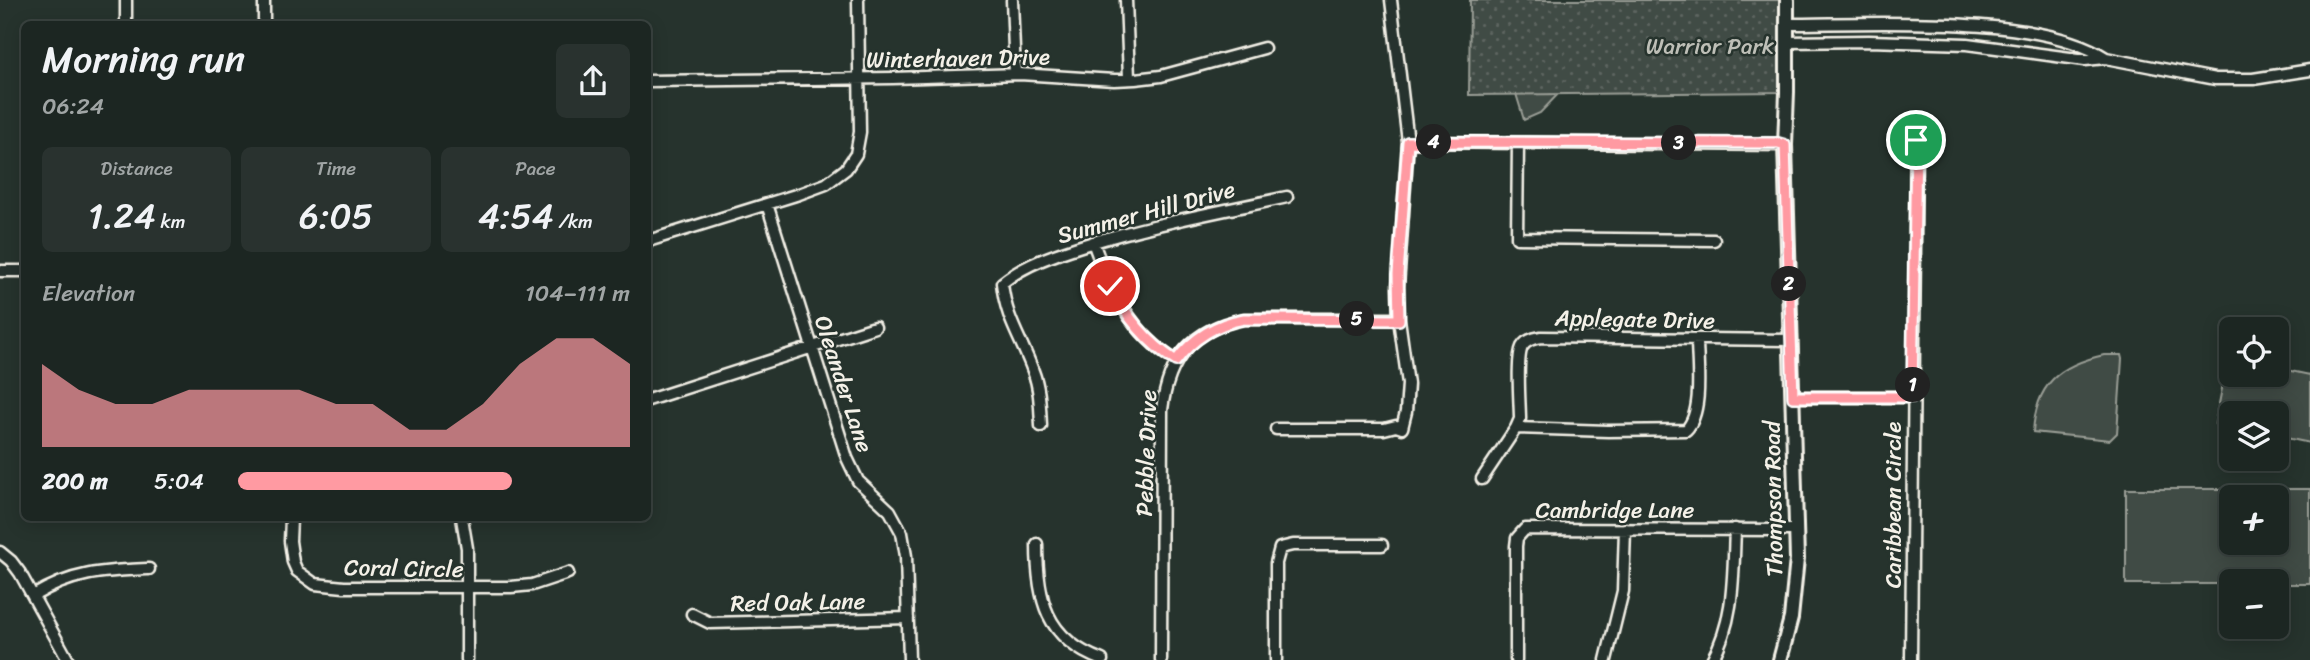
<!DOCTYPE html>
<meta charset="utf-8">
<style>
:root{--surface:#1c2622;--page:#29322f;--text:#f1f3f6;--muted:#a0a5a5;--line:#3a4340;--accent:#ff9aa2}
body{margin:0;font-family:Sriracha,sans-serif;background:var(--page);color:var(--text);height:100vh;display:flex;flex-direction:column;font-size:26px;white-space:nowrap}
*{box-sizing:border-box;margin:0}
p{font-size:23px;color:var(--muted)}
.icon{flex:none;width:38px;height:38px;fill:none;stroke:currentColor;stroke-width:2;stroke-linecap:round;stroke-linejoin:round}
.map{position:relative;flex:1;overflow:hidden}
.side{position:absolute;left:21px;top:21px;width:630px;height:500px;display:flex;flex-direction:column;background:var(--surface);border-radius:10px;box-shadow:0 4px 18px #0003,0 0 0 2px var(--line)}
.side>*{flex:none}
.buttons{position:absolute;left:2219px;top:317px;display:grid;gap:14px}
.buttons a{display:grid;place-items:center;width:70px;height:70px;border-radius:10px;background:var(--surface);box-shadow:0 4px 18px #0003,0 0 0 2px var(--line);font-size:35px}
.pin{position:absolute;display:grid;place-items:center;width:60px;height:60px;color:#fff;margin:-30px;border:4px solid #fff;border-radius:50%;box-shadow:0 2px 7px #0007}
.km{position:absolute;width:35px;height:35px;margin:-18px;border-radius:50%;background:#222;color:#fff;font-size:19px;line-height:35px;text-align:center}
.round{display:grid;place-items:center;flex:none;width:74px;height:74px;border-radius:10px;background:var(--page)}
.overview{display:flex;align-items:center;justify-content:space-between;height:119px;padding:0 21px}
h1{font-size:38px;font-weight:600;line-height:52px}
.metrics{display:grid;grid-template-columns:repeat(3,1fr);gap:10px;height:119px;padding:7px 21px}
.metrics div{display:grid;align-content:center;border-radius:10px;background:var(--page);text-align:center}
.metrics b{font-size:35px;font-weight:600}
.metrics small{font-size:19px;font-weight:400}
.metrics p{font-size:19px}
.chart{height:196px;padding:14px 21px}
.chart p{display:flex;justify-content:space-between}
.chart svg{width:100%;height:126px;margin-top:7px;fill:var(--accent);opacity:.7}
ul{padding:0 21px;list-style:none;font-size:23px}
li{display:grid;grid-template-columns:112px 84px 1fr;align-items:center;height:52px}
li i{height:18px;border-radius:9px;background:var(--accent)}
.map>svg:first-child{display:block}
.grass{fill:#414b45;stroke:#9a9e96;stroke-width:2;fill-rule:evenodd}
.park{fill:url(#park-dots);stroke:#9a9e96;stroke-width:2}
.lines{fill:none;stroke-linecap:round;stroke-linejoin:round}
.minor-casing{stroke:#f4f1e8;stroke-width:15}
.tertiary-casing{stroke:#f4f1e8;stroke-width:18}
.minor{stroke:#26332d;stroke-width:10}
.tertiary{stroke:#26332d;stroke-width:12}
.route-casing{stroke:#fff;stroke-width:14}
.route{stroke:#ff9aa2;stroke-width:9}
.labels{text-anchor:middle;stroke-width:5;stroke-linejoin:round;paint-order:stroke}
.park-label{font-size:23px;fill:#bebfb7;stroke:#26332d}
.street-label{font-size:23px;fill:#f4f1e8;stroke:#26332d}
</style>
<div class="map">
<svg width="2310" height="660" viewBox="0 0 2310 660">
<defs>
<pattern id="park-dots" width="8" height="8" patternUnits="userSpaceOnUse" patternTransform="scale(1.75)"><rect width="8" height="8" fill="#414b45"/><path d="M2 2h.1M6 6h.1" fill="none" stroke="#5d6560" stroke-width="1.8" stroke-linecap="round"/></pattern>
</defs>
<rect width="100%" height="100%" fill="#26332d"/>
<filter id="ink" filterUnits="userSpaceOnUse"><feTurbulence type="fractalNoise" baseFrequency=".0143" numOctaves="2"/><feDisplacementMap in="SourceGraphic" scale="14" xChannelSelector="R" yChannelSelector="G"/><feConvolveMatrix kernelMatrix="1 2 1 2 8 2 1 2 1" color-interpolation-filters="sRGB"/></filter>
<g filter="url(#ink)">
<path class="grass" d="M 1507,64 L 1561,91 L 1540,113 L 1524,120 Z
M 2104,355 L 2121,355 L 2122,359 L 2117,433 L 2110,440 L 2033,432 C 2036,384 2059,365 2104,355 Z
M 2228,358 L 2231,359 L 2231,374 L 2277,374 L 2277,368 L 2310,375 L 2310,443 L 2277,436 L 2277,413 L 2231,413 L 2231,427 L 2215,424 Z
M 2126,489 L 2310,489 L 2310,584 L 2277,584 L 2277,581 L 2231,581 L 2231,584 L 2126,584 ZM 2277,497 L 2277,542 L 2231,542 L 2231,497 Z"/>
<path class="park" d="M 1470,0 L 1782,0 L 1782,92 L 1469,95 Z"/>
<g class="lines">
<defs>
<path id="minor" d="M 126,0 L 126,24
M 1012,0 L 1015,74
M 1126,0 L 1129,78
M 264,24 L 264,0
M 1787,24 C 1870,24 2038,13 2106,58
M 1787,42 L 1869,41 L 1967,44 L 2085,60 L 2106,58 L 2215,79 L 2253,79 L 2310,70
M 648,81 L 893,78 L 1020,74 L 1114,80 L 1135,79 L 1161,76 L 1264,48
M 1408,142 L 1785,145
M 1518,143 L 1517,238 L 1714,240
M 767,204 L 847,458 L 858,481 L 890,511 L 902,533 L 906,556 L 909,660
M 648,241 L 799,194 L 826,184 L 846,169 L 856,154 L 860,132 L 858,0
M 1093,242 C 1110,290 1132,334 1176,361
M 0,271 L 24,271
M 1793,397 L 1912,397
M 648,400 L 875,327
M 1041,426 C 1040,407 1040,389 1033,371 C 1021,338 1006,320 1002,283 C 1025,264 1056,254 1084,245 C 1151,224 1219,212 1287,197
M 1516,428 L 1608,431 L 1686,430 C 1704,412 1697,363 1697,339
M 1276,429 L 1384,429 L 1396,426 L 1402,428 L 1406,412 L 1408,384 L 1399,319 L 1398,287 L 1408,142 L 1391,0
M 1482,479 L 1516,428 L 1520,419 C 1520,404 1516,359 1522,347 C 1526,340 1534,338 1541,337 L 1791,340
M 291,518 L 290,541 L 293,562 L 297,571 L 315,584 L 344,587 L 511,587 L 532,585 L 568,573
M 462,518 L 467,548 L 467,660
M 1037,544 C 1037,598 1045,639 1102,660
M 0,552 L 11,561 L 20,573 L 68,660
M 33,596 C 73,572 103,571 149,569
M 692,614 L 710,623 L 908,618
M 1161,660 L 1162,410 C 1168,359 1192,329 1244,319 L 1399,319
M 1276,660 L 1276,563 L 1280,548 L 1293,545 L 1382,545
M 1516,660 L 1516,546 L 1517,538 L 1525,529 L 1796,530
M 1606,660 L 1623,591 L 1625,529
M 1712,660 C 1735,620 1733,574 1735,529
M 1911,660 L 1916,140"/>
<path id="tertiary" d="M 1780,660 L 1791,618 L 1797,559 L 1785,145 L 1787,92 L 1787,0"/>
</defs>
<use href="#minor" class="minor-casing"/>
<use href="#tertiary" class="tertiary-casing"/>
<use href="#minor" class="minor"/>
<use href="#tertiary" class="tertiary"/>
</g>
</g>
<g class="lines" filter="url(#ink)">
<defs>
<path id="route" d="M 1110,286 C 1127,317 1146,342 1176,361 C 1193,338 1216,324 1244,319 L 1399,320 L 1398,274 L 1408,142 L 1778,143 L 1785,145 L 1793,397 L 1912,397 L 1916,140"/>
</defs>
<use href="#route" class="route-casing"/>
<use href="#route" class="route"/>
</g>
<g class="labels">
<g class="park-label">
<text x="1710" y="54">Warrior Park</text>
</g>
<g class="street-label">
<text transform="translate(958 58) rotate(-1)" y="8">Winterhaven Drive</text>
<text transform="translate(1146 212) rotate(-15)" y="8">Summer Hill Drive</text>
<text transform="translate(1635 319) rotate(1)" y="8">Applegate Drive</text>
<text transform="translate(844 384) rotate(72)" y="8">Oleander Lane</text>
<text transform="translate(1146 453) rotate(-88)" y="8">Pebble Drive</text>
<text transform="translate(1773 499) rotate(-91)" y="8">Thompson Road</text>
<text transform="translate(1893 505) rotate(-90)" y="8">Caribbean Circle</text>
<text x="1615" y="518">Cambridge Lane</text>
<text transform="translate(404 568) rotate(1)" y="8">Coral Circle</text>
<text transform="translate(798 602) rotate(-1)" y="8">Red Oak Lane</text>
</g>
</g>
</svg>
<div class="buttons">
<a><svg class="icon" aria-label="locate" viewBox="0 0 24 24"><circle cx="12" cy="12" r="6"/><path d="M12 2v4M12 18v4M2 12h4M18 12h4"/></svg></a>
<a><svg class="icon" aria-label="layers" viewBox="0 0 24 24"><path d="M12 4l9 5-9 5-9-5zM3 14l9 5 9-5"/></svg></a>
<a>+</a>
<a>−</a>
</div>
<div class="pin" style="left:1916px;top:140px;background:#1e9e55"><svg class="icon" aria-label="arrive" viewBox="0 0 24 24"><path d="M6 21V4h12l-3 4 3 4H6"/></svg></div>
<div class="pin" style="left:1110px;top:286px;background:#d93025"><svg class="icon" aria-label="check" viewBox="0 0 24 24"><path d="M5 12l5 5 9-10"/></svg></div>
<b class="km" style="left:1913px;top:385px">1</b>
<b class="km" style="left:1789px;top:284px">2</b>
<b class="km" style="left:1679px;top:143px">3</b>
<b class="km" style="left:1434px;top:142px">4</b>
<b class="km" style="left:1357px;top:319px">5</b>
<section class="side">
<div class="overview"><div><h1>Morning run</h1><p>06:24</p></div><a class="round"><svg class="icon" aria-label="share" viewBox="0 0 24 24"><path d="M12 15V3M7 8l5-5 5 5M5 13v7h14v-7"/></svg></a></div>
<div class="metrics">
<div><p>Distance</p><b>1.24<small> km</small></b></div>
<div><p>Time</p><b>6:05</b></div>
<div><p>Pace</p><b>4:54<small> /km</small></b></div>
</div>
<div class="chart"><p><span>Elevation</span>104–111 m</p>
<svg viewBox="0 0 160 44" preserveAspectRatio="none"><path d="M0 44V15L10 24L20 29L30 29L40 24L50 24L60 24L70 24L80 29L90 29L100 38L110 38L120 29L130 15L140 6L150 6L160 15V44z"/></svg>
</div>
<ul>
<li><b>200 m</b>5:04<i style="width:70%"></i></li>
</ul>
</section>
</div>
